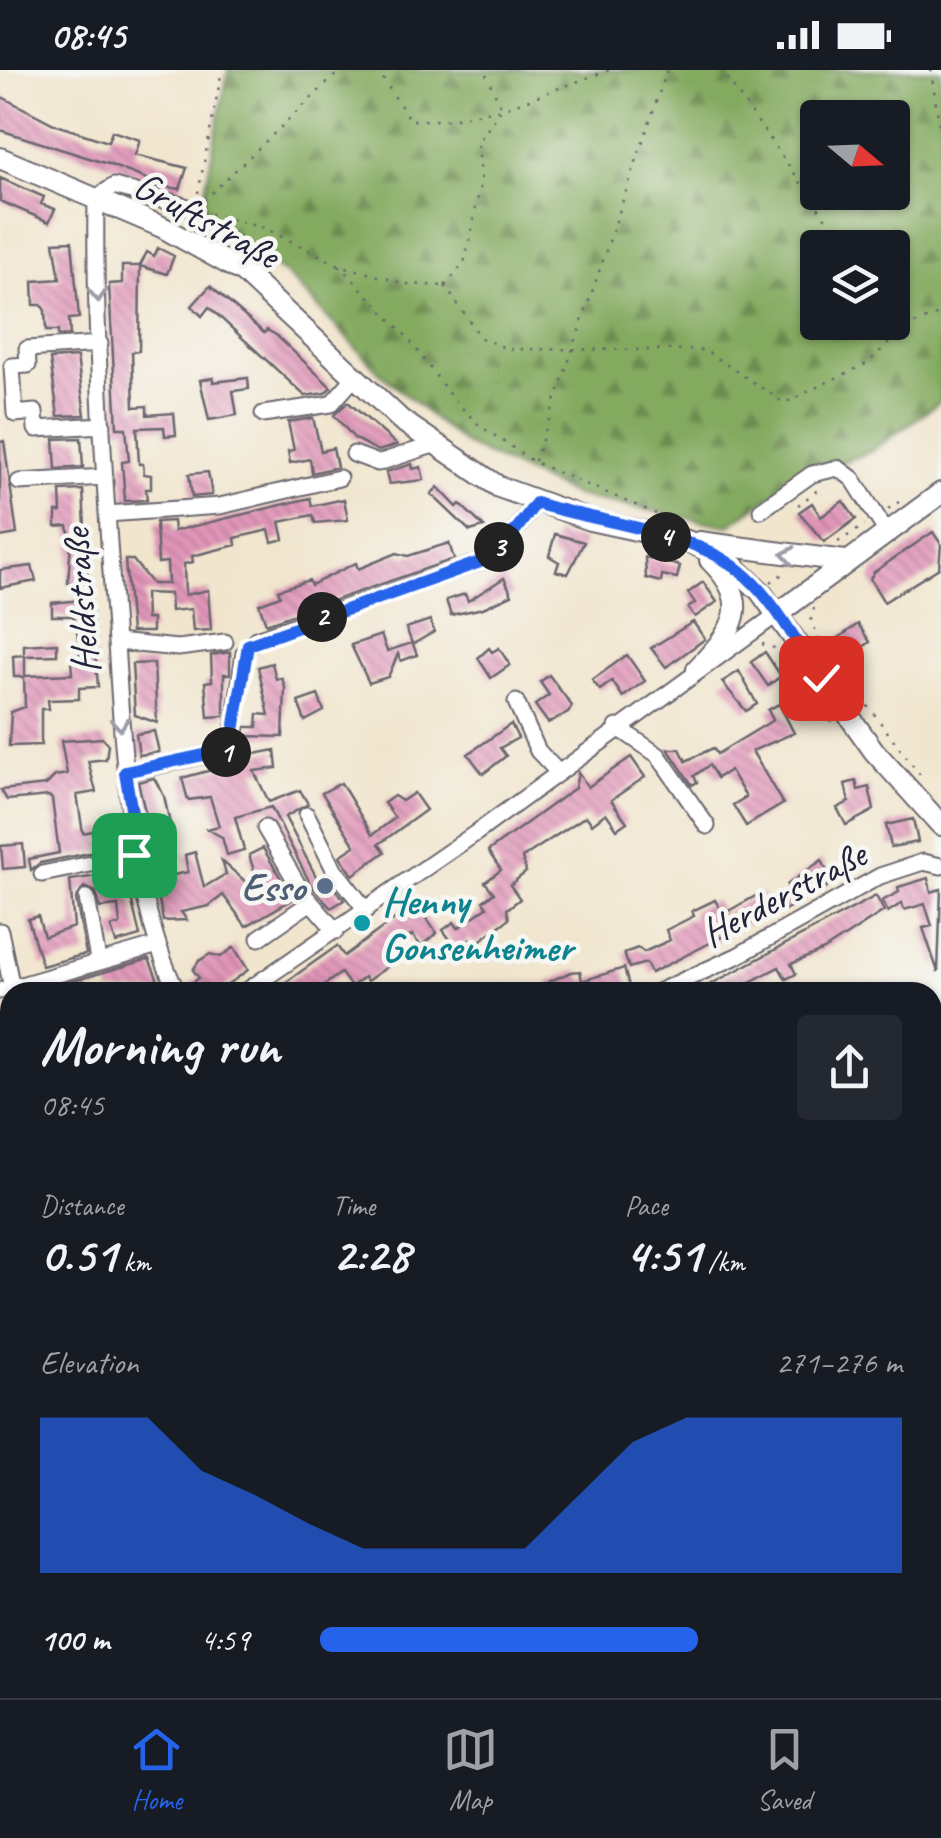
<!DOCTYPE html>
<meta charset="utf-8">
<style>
:root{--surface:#171b24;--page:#242831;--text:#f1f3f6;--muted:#9ea1a6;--line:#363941;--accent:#2563eb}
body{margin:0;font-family:Caveat,sans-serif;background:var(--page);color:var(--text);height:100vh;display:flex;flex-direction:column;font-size:38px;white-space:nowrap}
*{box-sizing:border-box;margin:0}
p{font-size:32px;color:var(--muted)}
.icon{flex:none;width:55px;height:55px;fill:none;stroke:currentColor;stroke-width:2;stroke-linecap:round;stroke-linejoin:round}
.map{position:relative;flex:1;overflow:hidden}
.sheet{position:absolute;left:0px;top:912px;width:942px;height:718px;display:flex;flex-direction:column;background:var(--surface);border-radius:30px 30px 0 0;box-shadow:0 2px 8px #0004}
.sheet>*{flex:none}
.needle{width:65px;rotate:109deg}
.controls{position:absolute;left:800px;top:30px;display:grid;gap:20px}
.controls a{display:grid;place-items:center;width:110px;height:110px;border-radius:10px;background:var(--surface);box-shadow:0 2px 8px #0004;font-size:50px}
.pin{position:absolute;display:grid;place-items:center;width:85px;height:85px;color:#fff;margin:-42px;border-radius:20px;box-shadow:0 5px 15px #0006}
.km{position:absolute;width:50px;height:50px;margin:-25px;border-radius:50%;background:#222;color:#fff;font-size:28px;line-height:50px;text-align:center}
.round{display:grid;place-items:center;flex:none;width:105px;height:105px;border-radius:10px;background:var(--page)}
.summary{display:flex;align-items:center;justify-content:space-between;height:170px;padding:0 40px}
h1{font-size:55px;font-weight:700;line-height:75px}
.metrics{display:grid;grid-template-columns:repeat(3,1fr);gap:15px;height:170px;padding:10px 40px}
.metrics div{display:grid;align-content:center}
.metrics b{font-size:50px;font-weight:700}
.metrics small{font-size:28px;font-weight:400}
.metrics p{font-size:28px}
.chart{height:280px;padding:20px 40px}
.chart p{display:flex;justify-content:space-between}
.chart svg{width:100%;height:180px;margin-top:10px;fill:var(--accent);opacity:.7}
ul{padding:0 40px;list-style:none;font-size:32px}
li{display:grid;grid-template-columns:160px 120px 1fr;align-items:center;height:75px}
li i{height:25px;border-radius:12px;background:var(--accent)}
.status{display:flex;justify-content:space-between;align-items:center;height:70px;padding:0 50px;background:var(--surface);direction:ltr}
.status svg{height:28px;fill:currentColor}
.tabs{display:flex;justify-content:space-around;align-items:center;height:140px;border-top:2px solid var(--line);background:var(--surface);font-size:28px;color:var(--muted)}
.tabs a{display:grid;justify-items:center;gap:5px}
.tabs .current{color:var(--accent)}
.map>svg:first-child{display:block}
.built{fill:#f2cfe1}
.forest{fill:url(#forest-firs);stroke:#53664e;stroke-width:2.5;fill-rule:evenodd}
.garden{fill:#a6c56d;stroke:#647454;stroke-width:2.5}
.building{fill:url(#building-back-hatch)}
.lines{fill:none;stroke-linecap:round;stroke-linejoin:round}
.minor-casing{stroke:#6a666e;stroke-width:19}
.major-casing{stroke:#6a666e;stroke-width:24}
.path{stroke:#6a666e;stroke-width:2.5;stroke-dasharray:2.5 8;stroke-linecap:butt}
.minor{stroke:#fff;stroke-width:15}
.major{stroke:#fff;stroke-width:20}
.rail{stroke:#22223b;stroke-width:4;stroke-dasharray:15 8;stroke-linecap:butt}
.oneway{stroke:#9c9ca7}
.route-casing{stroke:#fff;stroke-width:20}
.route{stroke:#2563eb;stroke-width:12}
.service-dot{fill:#5c6f8a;stroke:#f6f6f2;stroke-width:4}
.culture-dot{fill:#0f9aa8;stroke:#f6f6f2;stroke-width:4}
.labels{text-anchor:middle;stroke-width:9;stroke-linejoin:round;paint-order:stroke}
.street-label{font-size:40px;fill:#22223b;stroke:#f6f6f2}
.service-label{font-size:40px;font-weight:bold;fill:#4e5e75;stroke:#f6f6f2;text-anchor:end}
.culture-label{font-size:40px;font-weight:bold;fill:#0d838f;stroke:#f6f6f2;text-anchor:start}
</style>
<div class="status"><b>08:45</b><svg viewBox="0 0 49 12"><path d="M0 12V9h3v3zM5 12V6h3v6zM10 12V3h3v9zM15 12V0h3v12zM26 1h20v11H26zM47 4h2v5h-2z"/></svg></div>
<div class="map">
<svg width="941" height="1628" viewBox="0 0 941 1628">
<defs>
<pattern id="forest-firs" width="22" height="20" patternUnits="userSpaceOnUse" patternTransform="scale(2.5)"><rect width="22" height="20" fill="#84aa60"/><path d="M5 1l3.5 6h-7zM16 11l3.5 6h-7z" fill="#6c8a50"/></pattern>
<pattern id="building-back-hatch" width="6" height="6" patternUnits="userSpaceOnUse" patternTransform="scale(2.5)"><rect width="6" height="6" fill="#e296b9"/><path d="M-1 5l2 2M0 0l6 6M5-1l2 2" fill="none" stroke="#b77a98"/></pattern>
</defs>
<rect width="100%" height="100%" fill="#f6f6f2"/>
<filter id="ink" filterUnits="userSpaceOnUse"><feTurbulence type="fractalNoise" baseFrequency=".01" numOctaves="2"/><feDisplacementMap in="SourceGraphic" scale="20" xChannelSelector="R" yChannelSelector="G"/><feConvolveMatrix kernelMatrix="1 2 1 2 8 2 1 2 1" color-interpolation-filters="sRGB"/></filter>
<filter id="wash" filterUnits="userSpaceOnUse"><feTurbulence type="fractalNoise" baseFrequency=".0048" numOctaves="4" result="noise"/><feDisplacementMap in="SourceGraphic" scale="40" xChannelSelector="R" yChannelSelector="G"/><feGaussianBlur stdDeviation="2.25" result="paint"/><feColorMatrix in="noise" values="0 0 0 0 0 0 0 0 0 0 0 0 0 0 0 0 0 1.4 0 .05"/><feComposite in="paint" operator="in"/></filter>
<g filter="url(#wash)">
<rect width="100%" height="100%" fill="#f1e5cd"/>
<path class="built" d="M 10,1009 L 10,1620 L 439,1620 L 442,1628 L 12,1628 L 0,1624 L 0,1014 Z
M 941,1517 L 941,1628 L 750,1628 L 744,1620 L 932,1620 L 933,1521 Z"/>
<path class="forest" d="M 228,0 L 941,0 L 941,331 L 870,382 L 842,392 L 817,394 L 728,456 L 576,426 L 464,374 L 382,305 L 286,204 L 199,151 ZM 818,48 L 892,48 L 892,122 L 818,122 ZM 818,178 L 892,178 L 892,252 L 818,252 Z"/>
<path class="garden" d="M 933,1299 L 941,1300 L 941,1412 L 933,1410 Z"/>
<g id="blocks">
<path class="building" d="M 0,26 L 56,55 L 108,72 L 112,61 L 140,70 L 135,85 L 187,98 L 180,119 L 148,114 L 149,110 L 108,94 L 0,60 Z
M 0,108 L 44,127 L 41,134 L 55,139 L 49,152 L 0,131 Z
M 72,171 L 79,248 L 69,249 L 70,265 L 58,266 L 58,261 L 46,261 L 45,241 L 42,235 L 34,235 L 33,211 L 60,209 L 54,172 Z
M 158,178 L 174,186 L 167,204 L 140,196 L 139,281 L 132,282 L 134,337 L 147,336 L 147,345 L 174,343 L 176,365 L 165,366 L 164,357 L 137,358 L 139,394 L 143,394 L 144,404 L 151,405 L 151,419 L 146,419 L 147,430 L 125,431 L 122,392 L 129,391 L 126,358 L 117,358 L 109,214 L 122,213 L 122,196 L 140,196 L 147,182 L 154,186 Z
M 210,216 L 264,263 L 267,260 L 276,265 L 331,317 L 325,323 L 305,326 L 209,237 L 202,246 L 192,236 Z
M 77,287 L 85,345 L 58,346 L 50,289 Z
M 213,308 L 213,312 L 248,308 L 249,319 L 233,321 L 237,345 L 209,350 L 200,310 Z
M 348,332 L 388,367 L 397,375 L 378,381 L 354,368 L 334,345 Z
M 313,348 L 321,381 L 333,378 L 337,397 L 312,403 L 310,389 L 290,393 L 288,381 L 294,380 L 288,352 Z
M 81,368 L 83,397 L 56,399 L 54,369 Z
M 4,371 L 17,464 L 0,467 L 0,372 Z
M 412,394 L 413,399 L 421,397 L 424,410 L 389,414 L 386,402 Z
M 208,402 L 212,425 L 192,427 L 189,404 Z
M 438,417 L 457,437 L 460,434 L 484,457 L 470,461 L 431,424 Z
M 83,420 L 88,512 L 68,513 L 71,471 L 68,456 L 56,457 L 56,442 L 61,442 L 60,421 Z
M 310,428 L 312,436 L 344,429 L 348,450 L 315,453 L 313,445 L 280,452 L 284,469 L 272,472 L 269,460 L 235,468 L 236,475 L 192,486 L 193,492 L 184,494 L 185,525 L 208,520 L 211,560 L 193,561 L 191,539 L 171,541 L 170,524 L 145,523 L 146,549 L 152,549 L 152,562 L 131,562 L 125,490 L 133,490 L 152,514 L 168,514 L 167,492 L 158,493 L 156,452 L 173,451 L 174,461 Z
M 843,431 L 856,449 L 824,472 L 799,442 L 812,433 L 821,447 Z
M 933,462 L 941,474 L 939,498 L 884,532 L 870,509 L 874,502 Z
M 555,464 L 584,472 L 568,504 L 556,501 L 559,492 L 549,486 Z
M 449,473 L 454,489 L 266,554 L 259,534 L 280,526 L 278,520 L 309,510 L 311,515 L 356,493 L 358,499 L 397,483 L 408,486 Z
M 645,487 L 680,496 L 677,508 L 662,505 L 661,512 L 646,508 Z
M 32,496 L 36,511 L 0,518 L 0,500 Z
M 504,508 L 512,525 L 483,538 L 451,545 L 446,530 L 465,524 L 468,531 Z
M 703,512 L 717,532 L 695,547 L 688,538 L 695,533 L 688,523 Z
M 91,529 L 98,617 L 79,618 L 79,629 L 48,630 L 49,639 L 41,639 L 41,675 L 9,676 L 11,642 L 25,637 L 24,607 L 14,607 L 13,586 L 24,585 L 24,575 L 57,573 L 57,585 L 25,586 L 25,606 L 72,604 L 71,590 L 81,589 L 76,554 L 73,546 L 52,546 L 52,533 Z
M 430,550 L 434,562 L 413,574 L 417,585 L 401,591 L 398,584 L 388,607 L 369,613 L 351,575 L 381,565 L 387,581 L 412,573 L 406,558 Z
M 693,552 L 705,569 L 666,597 L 651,578 Z
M 858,554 L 870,572 L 845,590 L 830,574 Z
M 489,578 L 492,582 L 499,578 L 510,595 L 491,608 L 478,588 Z
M 230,582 L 230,604 L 224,604 L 224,646 L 208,647 L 205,612 L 212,611 L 211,585 Z
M 765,582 L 781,606 L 768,616 L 751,592 Z
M 627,585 L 645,611 L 623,627 L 612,611 L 600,620 L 592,610 Z
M 154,593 L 156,634 L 157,653 L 135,645 L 132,594 Z
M 272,593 L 276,609 L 282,608 L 285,618 L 283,667 L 244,666 L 245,657 L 257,657 L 258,644 L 269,645 L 258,597 Z
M 739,601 L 757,634 L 746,641 L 722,612 Z
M 549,605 L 572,636 L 568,643 L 548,653 L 535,635 L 549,625 L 540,612 Z
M 318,625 L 324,641 L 305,651 L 298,632 Z
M 779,634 L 794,663 L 752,681 L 783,734 L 746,756 L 733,735 L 746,727 L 730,700 L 717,708 L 709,695 L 694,706 L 697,712 L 692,715 L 668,679 L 680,679 L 686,691 L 713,678 L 717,684 L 773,650 L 768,640 Z
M 511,654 L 518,668 L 500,678 L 506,686 L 483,704 L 468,684 Z
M 154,661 L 159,682 L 139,685 L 136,664 Z
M 103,668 L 108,675 L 106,689 L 88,691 L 96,722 L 77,725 L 83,763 L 110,757 L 114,778 L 40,793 L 31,800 L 29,789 L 59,783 L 52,729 L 49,726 L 7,730 L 1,720 L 46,715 L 55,706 L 67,704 L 61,671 Z
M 275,680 L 277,698 L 254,701 L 269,732 L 300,720 L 308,734 L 285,747 L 320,814 L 327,808 L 344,830 L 331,838 L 311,815 L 271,737 L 235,747 L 244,780 L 227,785 L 222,767 L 207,759 L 219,756 L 210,727 L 188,730 L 182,708 L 241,692 L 240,687 Z
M 631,687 L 645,707 L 611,730 L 627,752 L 617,759 L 606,743 L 592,754 L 586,746 L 522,788 L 526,802 L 510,815 L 520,829 L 507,839 L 509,849 L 474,875 L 470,869 L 457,879 L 443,860 L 454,852 L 458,858 L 487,837 L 483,831 L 494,823 L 485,812 L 501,800 L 488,781 L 575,718 L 578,703 L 588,717 Z
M 154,708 L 164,726 L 172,763 L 151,767 L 138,712 Z
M 856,711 L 858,720 L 869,717 L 874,740 L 846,755 L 837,738 L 849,732 L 845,714 Z
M 341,713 L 372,765 L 395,748 L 384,733 L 394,726 L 402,731 L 414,723 L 426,740 L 379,774 L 385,782 L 353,805 L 340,786 L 355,776 L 322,723 Z
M 913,749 L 918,772 L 891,777 L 886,755 Z
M 23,774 L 25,797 L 3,799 L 1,776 Z
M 263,778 L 293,829 L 246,856 L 223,825 L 209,836 L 181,842 L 187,850 L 163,851 L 155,809 L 188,802 L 185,785 L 195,782 L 204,817 L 226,804 L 222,791 L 262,826 L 249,785 Z
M 822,790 L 830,808 L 824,811 L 827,817 L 782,841 L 776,830 L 790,822 L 787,815 Z
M 125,802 L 140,866 L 116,873 L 111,857 L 120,854 L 118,836 L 100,838 L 96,822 L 84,817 L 76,829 L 86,884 L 42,896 L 28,849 L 38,846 L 44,867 L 74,857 L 70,810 Z
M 928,808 L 931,822 L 941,819 L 938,902 L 923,858 L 932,856 L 925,834 L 904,840 L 902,833 L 888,842 L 882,831 L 899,822 L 898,817 Z
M 761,823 L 769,837 L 755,845 L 757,849 L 651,903 L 646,893 L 629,898 L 624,883 L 638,878 L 644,882 L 670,870 L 666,860 L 694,846 L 692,841 L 715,830 L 723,844 Z
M 876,826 L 884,841 L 824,880 L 791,894 L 796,904 L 786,909 L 779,897 L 746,914 L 750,922 L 696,922 Z
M 415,834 L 437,863 L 421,876 L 412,865 L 380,888 L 387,897 L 367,911 L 364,907 L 351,917 L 341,903 L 314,922 L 272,922 L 337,876 L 344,886 Z
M 234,877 L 248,900 L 218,922 L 197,922 L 191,914 L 199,908 L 193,900 L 199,891 L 210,884 L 221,887 Z
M 149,889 L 163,922 L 111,922 L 106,912 L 82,922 L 59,922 L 56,916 Z
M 624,898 L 629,916 L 606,922 L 551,922 L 548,912 L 571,902 L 580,901 L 582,911 Z
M 10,950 L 10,1042 L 0,1046 L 0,954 Z"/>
</g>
</g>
<g filter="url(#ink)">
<use href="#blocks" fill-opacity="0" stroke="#6a666e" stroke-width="2.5"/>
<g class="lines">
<defs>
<path id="minor" d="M 100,274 L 27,279 L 28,295 L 12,296 L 15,344 L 35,342 L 36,359 L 103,355
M 263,344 L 331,334 L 355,307
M 354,384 L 378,393 L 433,375
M 19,412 L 105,407
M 761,440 L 812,404 L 838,398 L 853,409 L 886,461
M 107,444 L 220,436 L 339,408
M 116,572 L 178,578 L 225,572
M 516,632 L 538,681 L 557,701
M 617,657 L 658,685 L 707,756
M 125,703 L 231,679 L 244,583 L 256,569 L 480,492 L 515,461 L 536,433
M 307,745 L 334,799 L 366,840
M 265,758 L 302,822 L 336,861
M 42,804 L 139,784
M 87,828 L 98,890
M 0,861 L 12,918
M 259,868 L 311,832
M 0,921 L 158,875
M 177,922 C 127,819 123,672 115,559 C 105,416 94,271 96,128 L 114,116 L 195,139
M 245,922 L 476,763 L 776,545
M 658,922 L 737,886 L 880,806 L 923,792 L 941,796
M 932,966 L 941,963
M 0,1070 L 10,1065
M 932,1133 L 941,1131
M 0,1474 L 10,1484
M 0,1514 L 10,1503
M 426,1620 L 429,1628
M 742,1620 L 750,1628
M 879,1628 L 881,1620"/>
<path id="major" d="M 0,88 L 162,157 L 243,202 L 401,350 L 499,417 L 590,450 L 687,471 L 725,488 L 760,521 L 874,681 L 941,755
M 699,472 L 845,491
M 776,545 L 941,423
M 697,599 C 733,561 755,534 710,490"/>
</defs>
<use href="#minor" class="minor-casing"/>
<use href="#major" class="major-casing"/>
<path class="path" d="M 377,0 L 410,50 L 444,50 L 502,39 L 484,0
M 721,0 L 847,178
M 931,0 L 941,67
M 198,123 L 222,0
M 204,130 L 341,0
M 210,144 L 264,158 L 339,195 L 406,214 L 444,216
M 339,195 L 408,268 L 452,328 L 479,355 L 534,392 L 673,451
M 445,216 L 481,268 L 508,279 L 705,280 L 784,333 L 868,293 L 904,258
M 445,216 L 464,193 L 470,169 L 481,111 L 478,72 L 502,39 L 609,0
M 892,242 L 904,258 L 941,243
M 535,391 L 667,0
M 798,435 L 823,416
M 888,439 L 902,430
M 838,472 L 865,455
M 771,512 L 785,502
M 814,538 L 811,549 L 820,572 L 923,709
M 762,574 L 774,578 L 832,652
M 0,1227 L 3,1416 L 9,1461
M 932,1505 L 941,1502
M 0,1567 L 7,1528
M 490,1620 L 501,1627 L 524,1620
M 0,1622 L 24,1628
M 624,1628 L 642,1620"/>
<use href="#minor" class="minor"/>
<use href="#major" class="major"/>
<path class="rail" d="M 932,1476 L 941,1472
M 592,1628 L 611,1620"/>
</g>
<defs><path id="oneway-chevron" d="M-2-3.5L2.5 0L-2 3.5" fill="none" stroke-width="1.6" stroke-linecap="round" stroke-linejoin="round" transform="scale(2.5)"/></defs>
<g class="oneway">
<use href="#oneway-chevron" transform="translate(98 225) rotate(87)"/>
<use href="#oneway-chevron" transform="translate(788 485) rotate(-171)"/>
<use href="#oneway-chevron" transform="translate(120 654) rotate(85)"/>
</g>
</g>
<g class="lines" filter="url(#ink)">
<defs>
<path id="route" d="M 134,785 L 139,784 L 125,702 L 231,679 L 248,575 L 480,492 L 515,461 L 536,433 C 602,454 697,460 747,507 C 777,534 798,576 821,608"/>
</defs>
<use href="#route" class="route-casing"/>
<use href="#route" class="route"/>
</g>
<circle class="service-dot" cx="325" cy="816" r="10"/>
<circle class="culture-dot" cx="362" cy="853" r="10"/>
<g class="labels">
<g class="street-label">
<text transform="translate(207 149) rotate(29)" y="14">Gruftstraße</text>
<text transform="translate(80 531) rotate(-94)" y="14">Heldstraße</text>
<text transform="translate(783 823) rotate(-28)" y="14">Herderstraße</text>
</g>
<g class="service-label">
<text x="305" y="830">Esso</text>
</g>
<g class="culture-label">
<text x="382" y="844">Henny<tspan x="382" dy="46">Gonsenheimer</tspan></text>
</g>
</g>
</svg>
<div class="controls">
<a><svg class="needle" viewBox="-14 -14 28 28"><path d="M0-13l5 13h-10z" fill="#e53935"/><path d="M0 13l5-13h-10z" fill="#9ea1a6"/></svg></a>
<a><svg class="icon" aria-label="layers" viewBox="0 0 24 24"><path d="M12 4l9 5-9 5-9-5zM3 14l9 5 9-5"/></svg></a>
</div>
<div class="pin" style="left:134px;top:785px;background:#1e9e55"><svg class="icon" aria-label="arrive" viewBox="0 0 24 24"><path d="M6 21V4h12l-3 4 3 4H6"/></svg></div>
<div class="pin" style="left:821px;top:608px;background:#d93025"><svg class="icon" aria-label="check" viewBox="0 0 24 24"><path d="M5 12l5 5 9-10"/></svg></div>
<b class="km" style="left:226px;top:682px">1</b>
<b class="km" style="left:322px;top:547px">2</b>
<b class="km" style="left:499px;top:477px">3</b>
<b class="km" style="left:666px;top:467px">4</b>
<section class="sheet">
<div class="summary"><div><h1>Morning run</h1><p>08:45</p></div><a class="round"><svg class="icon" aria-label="share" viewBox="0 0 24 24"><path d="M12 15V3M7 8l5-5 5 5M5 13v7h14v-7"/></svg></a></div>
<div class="metrics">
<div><p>Distance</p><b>0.51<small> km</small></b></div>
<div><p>Time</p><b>2:28</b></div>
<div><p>Pace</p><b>4:51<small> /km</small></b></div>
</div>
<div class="chart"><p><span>Elevation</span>271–276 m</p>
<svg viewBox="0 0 160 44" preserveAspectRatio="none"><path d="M0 44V6L10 6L20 6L30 19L40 25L50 32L60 38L70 38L80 38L90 38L100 25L110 12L120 6L130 6L140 6L150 6L160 6V44z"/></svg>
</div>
<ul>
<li><b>100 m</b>4:59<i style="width:65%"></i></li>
</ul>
</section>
</div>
<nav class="tabs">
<a class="current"><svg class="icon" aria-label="home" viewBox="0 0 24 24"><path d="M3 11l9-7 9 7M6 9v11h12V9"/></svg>Home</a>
<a><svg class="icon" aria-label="map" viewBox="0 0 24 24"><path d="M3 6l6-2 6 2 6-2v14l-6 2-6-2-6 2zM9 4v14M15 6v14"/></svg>Map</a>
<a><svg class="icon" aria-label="saved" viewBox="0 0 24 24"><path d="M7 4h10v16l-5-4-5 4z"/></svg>Saved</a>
</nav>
